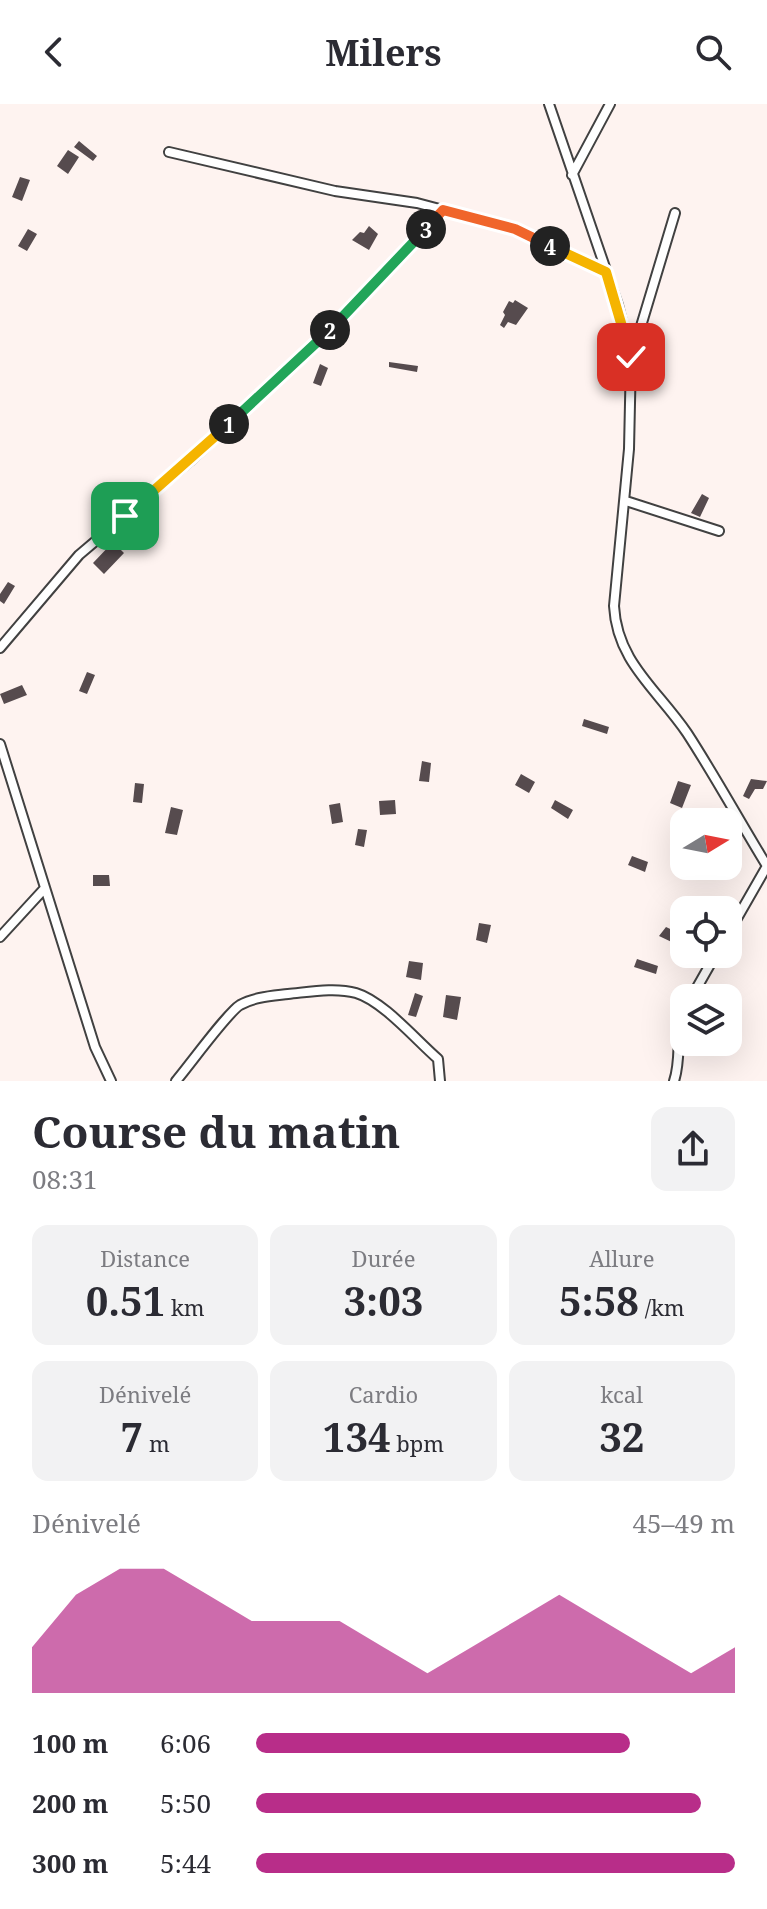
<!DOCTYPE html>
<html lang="fr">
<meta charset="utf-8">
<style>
:root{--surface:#fff;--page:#f2f2f3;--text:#2b2b33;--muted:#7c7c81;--accent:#b82d89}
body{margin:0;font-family:"Noto Serif",serif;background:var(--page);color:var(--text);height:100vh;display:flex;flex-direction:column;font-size:30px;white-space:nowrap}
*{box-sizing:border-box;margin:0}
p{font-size:26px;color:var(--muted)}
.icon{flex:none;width:44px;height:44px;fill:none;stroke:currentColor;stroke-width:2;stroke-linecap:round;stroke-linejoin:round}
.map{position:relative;height:977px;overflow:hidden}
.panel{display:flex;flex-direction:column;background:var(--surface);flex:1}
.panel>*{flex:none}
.needle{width:52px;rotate:80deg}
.fabs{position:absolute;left:670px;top:704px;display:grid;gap:16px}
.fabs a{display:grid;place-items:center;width:72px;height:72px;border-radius:16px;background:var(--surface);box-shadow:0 8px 32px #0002;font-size:40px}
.pin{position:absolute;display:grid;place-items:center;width:68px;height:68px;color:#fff;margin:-34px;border-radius:16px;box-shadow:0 4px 12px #0006}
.km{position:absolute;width:40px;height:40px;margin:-20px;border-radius:50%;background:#222;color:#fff;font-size:22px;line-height:40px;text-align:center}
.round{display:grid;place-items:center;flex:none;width:84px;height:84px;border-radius:16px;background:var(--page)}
.summary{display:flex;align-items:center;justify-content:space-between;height:136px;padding:0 32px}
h1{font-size:44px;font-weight:700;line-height:60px}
.metrics{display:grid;grid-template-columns:repeat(3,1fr);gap:12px;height:136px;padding:8px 32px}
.metrics div{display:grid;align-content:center;border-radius:16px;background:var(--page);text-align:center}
.metrics b{font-size:40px;font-weight:700}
.metrics small{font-size:22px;font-weight:400}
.metrics p{font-size:22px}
.chart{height:224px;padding:16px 32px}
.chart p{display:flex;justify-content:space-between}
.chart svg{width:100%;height:144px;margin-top:8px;fill:var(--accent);opacity:.7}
ul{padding:0 32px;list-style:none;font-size:26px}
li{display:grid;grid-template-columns:128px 96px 1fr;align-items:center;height:60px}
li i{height:20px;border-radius:10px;background:var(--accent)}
header{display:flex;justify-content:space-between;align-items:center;height:104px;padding:0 32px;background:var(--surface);font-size:36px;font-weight:700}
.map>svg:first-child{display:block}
.building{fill:#564b4e}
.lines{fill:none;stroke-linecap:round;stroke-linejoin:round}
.street-casing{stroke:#414141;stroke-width:12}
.street{stroke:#fff;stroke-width:8}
.split-1-casing{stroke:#fff;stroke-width:16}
.split-2-casing{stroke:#fff;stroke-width:16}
.split-3-casing{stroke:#fff;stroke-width:16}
.split-4-casing{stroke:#fff;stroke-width:16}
.split-5-casing{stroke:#fff;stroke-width:16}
.split-1{stroke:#f5b400;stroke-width:10}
.split-2{stroke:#22a559;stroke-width:10}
.split-3{stroke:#22a559;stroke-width:10}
.split-4{stroke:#f0652b;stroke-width:10}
.split-5{stroke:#f5b400;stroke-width:10}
</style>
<header><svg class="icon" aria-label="back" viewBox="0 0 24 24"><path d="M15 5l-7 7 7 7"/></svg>Milers<svg class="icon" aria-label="search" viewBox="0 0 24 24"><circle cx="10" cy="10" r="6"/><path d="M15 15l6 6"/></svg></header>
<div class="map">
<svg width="767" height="977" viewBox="0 0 767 977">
<rect width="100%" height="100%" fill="#fef3f0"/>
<path class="building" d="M 79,37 L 97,52 L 93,57 L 74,43 Z
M 68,46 L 79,53 L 68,70 L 57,62 Z
M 20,73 L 30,76 L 22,97 L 12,93 Z
M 369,122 L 378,130 L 369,146 L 352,136 L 360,128 L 364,129 Z
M 28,125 L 37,130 L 27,147 L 18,142 Z
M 515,196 L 528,204 L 516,221 L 508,218 L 504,224 L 500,221 L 505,211 L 503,208 L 509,197 L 513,199 Z
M 389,258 L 418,262 L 417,268 L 389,263 Z
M 320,260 L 328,264 L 321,282 L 313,279 Z
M 702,390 L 709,394 L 700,413 L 691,409 Z
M 113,438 L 124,449 L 104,470 L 93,459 Z
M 8,478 L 15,482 L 4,500 L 0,497 L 0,490 Z
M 87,568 L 95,571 L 87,590 L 79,587 Z
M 22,581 L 27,591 L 4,600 L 0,590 Z
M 584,615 L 609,623 L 607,630 L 582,622 Z
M 422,657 L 431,659 L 429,678 L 419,677 Z
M 521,670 L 535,678 L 529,689 L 515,681 Z
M 751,675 L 767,677 L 763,685 L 755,685 L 749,695 L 743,692 Z
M 678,677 L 691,681 L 682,704 L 670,699 Z
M 135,679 L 144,680 L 142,699 L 133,698 Z
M 395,696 L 396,710 L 380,711 L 379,697 Z
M 555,696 L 573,706 L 568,715 L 551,704 Z
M 340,699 L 343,718 L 332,720 L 329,701 Z
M 171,703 L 183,706 L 177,731 L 165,729 Z
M 358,725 L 367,726 L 364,743 L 355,741 Z
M 632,752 L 648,758 L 645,768 L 628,761 Z
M 93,771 L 109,771 L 110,782 L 93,782 Z
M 479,819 L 491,821 L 487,839 L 476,836 Z
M 666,823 L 683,831 L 678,841 L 659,832 Z
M 637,855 L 658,862 L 656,870 L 634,863 Z
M 409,857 L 423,859 L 421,876 L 406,873 Z
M 415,889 L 423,892 L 416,913 L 408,911 Z
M 446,891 L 461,893 L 457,916 L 443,913 Z"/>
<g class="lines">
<defs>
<path id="street" d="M 549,0 L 618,201 L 631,253 L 629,345 L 614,502 C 617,558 657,585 687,629 C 715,672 740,718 767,762 L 728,830
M 169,48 L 335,87 L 417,99 L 515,125 L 606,168
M 572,71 L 610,0
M 632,252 L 675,109
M 626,397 L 719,427
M 0,544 L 79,451 L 190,357 L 320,237 L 443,106
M 0,640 L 95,943 L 111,977
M 0,833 L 45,784
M 691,894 L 716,850
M 176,977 C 189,962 227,909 240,901 C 254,893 272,892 288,890 C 309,888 335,883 356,889 C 383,897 416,936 438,955 L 440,977
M 674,977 C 682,954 675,928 684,905"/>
</defs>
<use href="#street" class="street-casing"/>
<use href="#street" class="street"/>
</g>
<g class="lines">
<defs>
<path id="split-1" d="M 125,412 L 229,320"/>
<path id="split-2" d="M 229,320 L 330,226"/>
<path id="split-3" d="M 330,226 L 426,125"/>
<path id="split-4" d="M 426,125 L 443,106 L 515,125 L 550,142"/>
<path id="split-5" d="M 550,142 L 606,168 L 631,253"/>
</defs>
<use href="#split-1" class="split-1-casing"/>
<use href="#split-2" class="split-2-casing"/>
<use href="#split-3" class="split-3-casing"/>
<use href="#split-4" class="split-4-casing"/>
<use href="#split-5" class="split-5-casing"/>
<use href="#split-1" class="split-1"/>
<use href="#split-2" class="split-2"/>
<use href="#split-3" class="split-3"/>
<use href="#split-4" class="split-4"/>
<use href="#split-5" class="split-5"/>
</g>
</svg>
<div class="fabs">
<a><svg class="needle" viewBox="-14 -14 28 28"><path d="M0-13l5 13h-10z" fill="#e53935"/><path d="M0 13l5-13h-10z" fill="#7c7c81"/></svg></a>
<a><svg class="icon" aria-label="locate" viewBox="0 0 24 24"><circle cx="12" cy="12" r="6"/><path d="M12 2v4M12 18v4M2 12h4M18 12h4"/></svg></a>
<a><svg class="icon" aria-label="layers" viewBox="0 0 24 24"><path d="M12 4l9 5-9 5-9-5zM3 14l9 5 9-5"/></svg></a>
</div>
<div class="pin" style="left:125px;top:412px;background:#1e9e55"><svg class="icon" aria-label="arrive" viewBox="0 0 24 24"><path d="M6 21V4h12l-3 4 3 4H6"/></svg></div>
<div class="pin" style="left:631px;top:253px;background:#d93025"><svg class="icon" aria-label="check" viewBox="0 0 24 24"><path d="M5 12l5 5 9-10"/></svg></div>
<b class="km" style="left:229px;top:320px">1</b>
<b class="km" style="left:330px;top:226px">2</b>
<b class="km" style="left:426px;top:125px">3</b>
<b class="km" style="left:550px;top:142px">4</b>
</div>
<section class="panel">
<div class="summary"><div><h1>Course du matin</h1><p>08:31</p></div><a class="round"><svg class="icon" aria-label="share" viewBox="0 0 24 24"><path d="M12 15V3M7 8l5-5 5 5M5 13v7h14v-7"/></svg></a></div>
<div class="metrics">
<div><p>Distance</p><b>0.51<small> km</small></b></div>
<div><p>Durée</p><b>3:03</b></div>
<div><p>Allure</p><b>5:58<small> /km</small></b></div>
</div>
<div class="metrics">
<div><p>Dénivelé</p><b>7<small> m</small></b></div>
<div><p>Cardio</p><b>134<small> bpm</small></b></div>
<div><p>kcal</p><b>32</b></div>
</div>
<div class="chart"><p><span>Dénivelé</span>45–49 m</p>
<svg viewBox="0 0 160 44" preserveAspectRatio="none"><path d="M0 44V30L10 14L20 6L30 6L40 14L50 22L60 22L70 22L80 30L90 38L100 30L110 22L120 14L130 22L140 30L150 38L160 30V44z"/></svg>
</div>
<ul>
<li><b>100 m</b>6:06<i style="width:78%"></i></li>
<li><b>200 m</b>5:50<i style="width:93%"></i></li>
<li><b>300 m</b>5:44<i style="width:100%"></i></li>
</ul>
</section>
